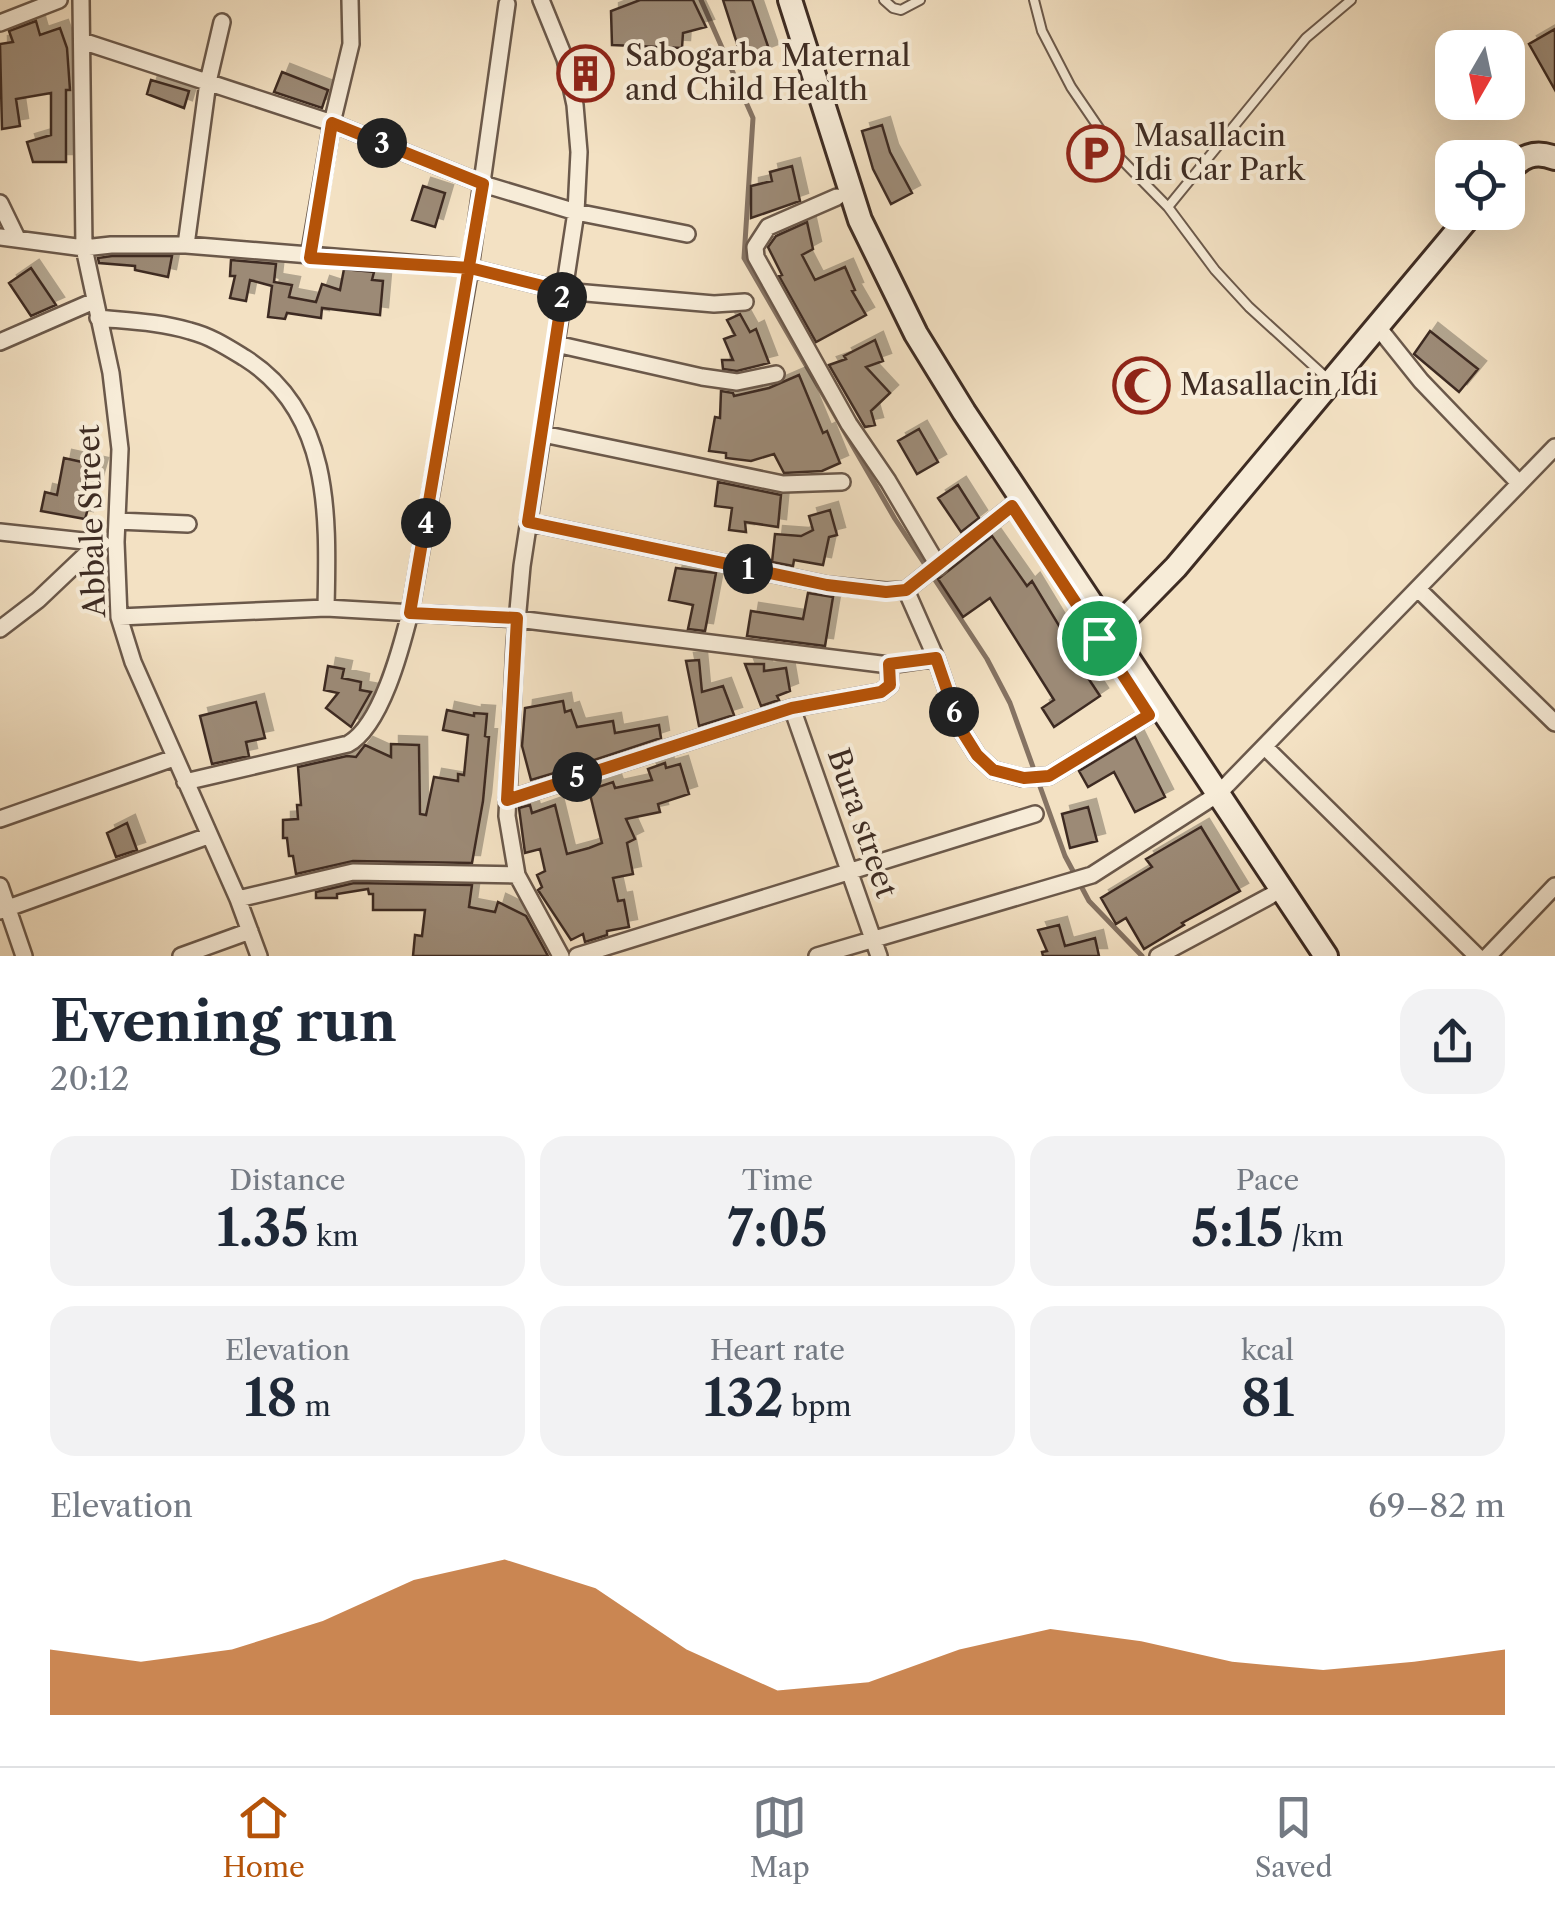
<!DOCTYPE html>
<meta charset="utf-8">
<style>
:root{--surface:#fff;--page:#f2f2f3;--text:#1f2937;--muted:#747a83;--line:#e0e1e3;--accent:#b45309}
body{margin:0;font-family:"Libre Caslon Text",serif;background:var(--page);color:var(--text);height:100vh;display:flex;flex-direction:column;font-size:38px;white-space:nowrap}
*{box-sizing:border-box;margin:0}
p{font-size:32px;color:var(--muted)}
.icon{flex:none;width:55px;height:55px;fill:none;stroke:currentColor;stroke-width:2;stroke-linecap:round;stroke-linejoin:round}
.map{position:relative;height:956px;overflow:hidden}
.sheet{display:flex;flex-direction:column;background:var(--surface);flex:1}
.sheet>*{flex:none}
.needle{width:65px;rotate:189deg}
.fabs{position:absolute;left:1435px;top:30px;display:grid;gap:20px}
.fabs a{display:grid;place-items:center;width:90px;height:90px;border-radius:20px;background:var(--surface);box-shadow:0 10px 40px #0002;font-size:50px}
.pin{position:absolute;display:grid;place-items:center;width:85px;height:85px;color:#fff;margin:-42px;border:5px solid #fff;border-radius:50%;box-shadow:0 2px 10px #0007}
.km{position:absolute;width:50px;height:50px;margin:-25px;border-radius:50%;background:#222;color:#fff;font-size:28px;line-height:50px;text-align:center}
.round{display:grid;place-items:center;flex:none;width:105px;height:105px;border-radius:30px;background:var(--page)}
.headline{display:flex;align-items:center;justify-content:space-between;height:170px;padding:0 50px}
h1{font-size:55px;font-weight:700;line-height:75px}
.stats{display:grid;grid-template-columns:repeat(3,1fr);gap:15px;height:170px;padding:10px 50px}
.stats div{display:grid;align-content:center;border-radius:25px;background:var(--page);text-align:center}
.stats b{font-size:50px;font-weight:700}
.stats small{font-size:28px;font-weight:400}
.stats p{font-size:28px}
.chart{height:280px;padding:20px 50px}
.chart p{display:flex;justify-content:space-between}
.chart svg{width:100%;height:180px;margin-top:10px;fill:var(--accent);opacity:.7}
.tabs{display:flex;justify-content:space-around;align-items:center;height:140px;border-top:2px solid var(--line);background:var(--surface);font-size:28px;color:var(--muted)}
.tabs a{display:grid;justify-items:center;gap:5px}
.tabs .on{color:var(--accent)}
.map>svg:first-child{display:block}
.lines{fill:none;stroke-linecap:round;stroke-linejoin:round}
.stream{stroke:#857363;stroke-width:5}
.building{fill:#9c8a76;stroke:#3e2c23;stroke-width:2.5;filter:url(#shadow)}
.lane-casing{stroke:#6b594b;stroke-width:12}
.street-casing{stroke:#6b594b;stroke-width:20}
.secondary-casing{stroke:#3e2c23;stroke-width:28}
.lane{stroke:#f7ecd8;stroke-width:8}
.street{stroke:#f7ecd8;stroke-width:15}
.secondary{stroke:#f7ecd8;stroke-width:22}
.route-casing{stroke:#fff;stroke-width:20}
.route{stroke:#b45309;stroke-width:12}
.labels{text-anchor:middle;stroke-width:8;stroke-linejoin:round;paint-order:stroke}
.poi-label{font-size:30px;fill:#3e2c23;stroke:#f7ecd8;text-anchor:start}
.street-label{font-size:30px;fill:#3e2c23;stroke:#f7ecd8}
</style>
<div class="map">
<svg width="1555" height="956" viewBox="0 0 1555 956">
<defs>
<filter id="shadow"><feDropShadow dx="8" dy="-8" stdDeviation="0" flood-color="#0004"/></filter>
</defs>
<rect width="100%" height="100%" fill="#f3e1c3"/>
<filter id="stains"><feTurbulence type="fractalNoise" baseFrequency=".002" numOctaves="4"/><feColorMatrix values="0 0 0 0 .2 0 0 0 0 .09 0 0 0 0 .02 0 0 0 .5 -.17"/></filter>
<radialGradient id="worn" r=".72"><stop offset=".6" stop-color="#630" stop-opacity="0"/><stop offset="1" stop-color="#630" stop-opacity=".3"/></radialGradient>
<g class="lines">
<path class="stream" d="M 701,0 L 753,118 L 744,258 L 895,519 L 987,659 L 1010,703 L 1065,856 L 1089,901 L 1142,956"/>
</g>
<path class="building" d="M 640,0 L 693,0 L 706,27 L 683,33 L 682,48 L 612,45 L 611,11 Z
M 723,0 L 752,0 L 770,52 L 743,62 Z
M 36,21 L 40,35 L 60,28 L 67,48 L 70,90 L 66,90 L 66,162 L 33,162 L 27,142 L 51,135 L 51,93 L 16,99 L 20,126 L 2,129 L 0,44 L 13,42 L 9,31 Z
M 1555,29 L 1555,90 L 1529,44 Z
M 282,72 L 328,90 L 322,108 L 274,92 Z
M 151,80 L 189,91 L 184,108 L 147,94 Z
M 882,125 L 890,152 L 912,193 L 891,204 L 873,169 L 862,131 Z
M 792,166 L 800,201 L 751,218 L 751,186 L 772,181 L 770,172 Z
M 423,186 L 445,193 L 435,227 L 412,220 Z
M 807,222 L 813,249 L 802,255 L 815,280 L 845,267 L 855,290 L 852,291 L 866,315 L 816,342 L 779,276 L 782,275 L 768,247 L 776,236 Z
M 112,256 L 172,256 L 168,277 L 135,270 L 135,266 L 99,263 L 98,258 Z
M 231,260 L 276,264 L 274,282 L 292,285 L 289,297 L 316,302 L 322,284 L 340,290 L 344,269 L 374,272 L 372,280 L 383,281 L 380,315 L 322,308 L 321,318 L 287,313 L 285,319 L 268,317 L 272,286 L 250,280 L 246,301 L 230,298 L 235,276 L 230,276 Z
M 31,268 L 56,305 L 31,316 L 9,283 Z
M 740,314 L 750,332 L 756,329 L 769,363 L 737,371 L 723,369 L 722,360 L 733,360 L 724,339 L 735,335 L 727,320 Z
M 1430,331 L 1478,369 L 1459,392 L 1414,354 Z
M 875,340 L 883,361 L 866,367 L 890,393 L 871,411 L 875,425 L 865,427 L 829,365 L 846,359 L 844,356 Z
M 799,375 L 823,433 L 827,431 L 840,463 L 822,471 L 784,473 L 774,454 L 751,461 L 726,458 L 726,453 L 709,451 L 715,417 L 720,418 L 721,391 L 733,393 L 734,396 L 769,388 Z
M 919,429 L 938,462 L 917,474 L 898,441 Z
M 64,458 L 100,466 L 85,519 L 41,511 L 45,492 L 57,495 Z
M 718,482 L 781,495 L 778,527 L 745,522 L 746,532 L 729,530 L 732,508 L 715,506 Z
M 958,485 L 979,518 L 961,532 L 938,498 Z
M 830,510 L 837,535 L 829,537 L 823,565 L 794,560 L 793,566 L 772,562 L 775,534 L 801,536 L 813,530 L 809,516 Z
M 992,536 L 1027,586 L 1032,581 L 1072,647 L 1069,649 L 1100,696 L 1054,727 L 1042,708 L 1054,700 L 990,598 L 963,617 L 938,579 Z
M 676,568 L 716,573 L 705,631 L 688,629 L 693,605 L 669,600 Z
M 808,593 L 833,597 L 825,646 L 747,636 L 751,611 L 803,619 Z
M 699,660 L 702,692 L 723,686 L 734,715 L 699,726 L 686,661 Z
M 745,664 L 764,664 L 764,671 L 786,668 L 790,691 L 777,696 L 779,700 L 761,706 Z
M 328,666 L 344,669 L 342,678 L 361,682 L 360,690 L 371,692 L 351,727 L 326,708 L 338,693 L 324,690 Z
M 563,701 L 565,712 L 571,710 L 577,727 L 613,721 L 615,733 L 659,725 L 661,738 L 579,765 L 561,767 L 561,771 L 531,780 L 522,746 L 525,708 Z
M 256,702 L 265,738 L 246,742 L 249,756 L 212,764 L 200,716 Z
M 447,710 L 474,716 L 474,713 L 487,714 L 485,736 L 489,737 L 483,801 L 472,863 L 353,861 L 296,874 L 293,856 L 289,856 L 287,838 L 283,838 L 283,820 L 298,819 L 297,805 L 301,805 L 298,767 L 347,756 L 356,757 L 365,745 L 391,757 L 391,744 L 419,745 L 420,814 L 426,815 L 434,777 L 458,781 L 458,774 L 464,775 L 468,735 L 443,730 Z
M 1135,737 L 1165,797 L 1135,812 L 1114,772 L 1088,787 L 1079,771 Z
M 665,763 L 666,768 L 680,764 L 689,794 L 658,804 L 660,812 L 626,819 L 635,839 L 627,843 L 633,874 L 613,878 L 618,901 L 624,900 L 629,927 L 607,931 L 607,935 L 585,942 L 583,934 L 571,940 L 538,890 L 542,887 L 537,875 L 545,871 L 540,849 L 525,853 L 519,808 L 530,805 L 532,813 L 555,805 L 567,854 L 589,848 L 602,843 L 589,790 L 613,782 L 615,788 L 652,780 L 648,769 Z
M 1088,807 L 1097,841 L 1070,848 L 1062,814 Z
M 127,823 L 137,850 L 116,857 L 107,833 Z
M 1201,827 L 1240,891 L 1182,923 L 1184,925 L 1144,949 L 1126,918 L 1116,924 L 1101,898 L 1152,867 L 1146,859 Z
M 354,883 L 472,885 L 469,907 L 495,912 L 498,902 L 526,916 L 548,956 L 413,956 L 415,935 L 422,936 L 425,910 L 373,910 L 373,894 L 369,894 L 368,889 L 337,894 L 337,898 L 316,898 L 316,892 Z
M 1059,925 L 1065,946 L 1095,938 L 1099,956 L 1043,956 L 1042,952 L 1047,951 L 1038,930 Z"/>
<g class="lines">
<defs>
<path id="lane" d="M 884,0 L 893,8 L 901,10 L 920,0
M 1034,0 L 1042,31 L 1071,87 L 1118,156 L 1168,207 L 1215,270 L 1249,307 L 1330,381
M 1168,207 L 1306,38 L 1351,0"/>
<path id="street" d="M 81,0 L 84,248 L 111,373 L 120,449 L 116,542 L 119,617 L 133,662 L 238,899 L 259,956
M 541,0 L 565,59 L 575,105 L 579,152 L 576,212 L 522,566 L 515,644 L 507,816 L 517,875 L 561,956
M 0,23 L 59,0
M 82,41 L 332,123 L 483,184 L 576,212 L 687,234
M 837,197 L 768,227 L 755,247 L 756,257 L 849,424 L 888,481 L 939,567
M 0,203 L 17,238
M 0,237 L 84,248 L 111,245 L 186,245 L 470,268 L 563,291 L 714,304 L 745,302
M 186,245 L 208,82 L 222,22
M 309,257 L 332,123 L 351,44 L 350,0
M 98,318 C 129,321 160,322 190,331 C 210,336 227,347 245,358 C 332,413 328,516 326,608
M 1377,326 L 1421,381 L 1519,483
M 0,342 L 94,301
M 556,344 L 702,377 L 737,382 L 776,374
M 543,434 L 783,484 L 842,482
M 117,521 L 188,524
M 528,522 L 827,585 L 886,591 L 906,590 L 1012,506
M 0,532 L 102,543
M 906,590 L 936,658 L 960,728 L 977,755 L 993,770 L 1023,778 L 1049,776 L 1149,715
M 1419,590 L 1555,723
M 119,617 L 326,608 L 517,619 L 889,665 L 936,658
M 0,629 L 38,600 L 97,544
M 792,708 L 879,956
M 1265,747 L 1477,956
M 185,782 L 348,744 C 381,726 401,649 410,613 L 470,268 L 507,4
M 507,800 L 792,708 L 881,692 L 890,685 L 889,665
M 0,819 L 174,758
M 0,886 L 24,956
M 238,899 L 353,872 L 517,875
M 0,911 L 208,836
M 181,956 L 250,931
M 577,956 L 1035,814
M 817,956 L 1092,875 L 1218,794 L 1555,447
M 1158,956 L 1270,896
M 1488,956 L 1555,886"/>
<path id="secondary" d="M 790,0 L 860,220 L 916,334 L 964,412 L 1326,956
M 1508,172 C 1521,156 1535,150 1555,158
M 1100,637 L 1126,618 L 1176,567 L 1473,212"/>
</defs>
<use href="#lane" class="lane-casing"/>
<use href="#street" class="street-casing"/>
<use href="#secondary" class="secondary-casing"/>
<use href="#lane" class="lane"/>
<use href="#street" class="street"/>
<use href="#secondary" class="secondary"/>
</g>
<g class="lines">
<defs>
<path id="route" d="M 1099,638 L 1012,506 L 906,590 L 886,592 L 827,585 L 528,522 L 563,291 L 470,268 L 310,258 L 332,123 L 483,184 L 410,613 L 517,618 L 507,800 L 792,708 L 881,692 L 890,685 L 889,664 L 936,658 L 960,728 L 977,755 L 993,770 L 1024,778 L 1049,776 L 1149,715 L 1099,638"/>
</defs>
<use href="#route" class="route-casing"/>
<use href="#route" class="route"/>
</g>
<defs>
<symbol id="building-ring" viewBox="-11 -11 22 22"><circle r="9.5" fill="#f7ecd8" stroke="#8f2418" stroke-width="1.5"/><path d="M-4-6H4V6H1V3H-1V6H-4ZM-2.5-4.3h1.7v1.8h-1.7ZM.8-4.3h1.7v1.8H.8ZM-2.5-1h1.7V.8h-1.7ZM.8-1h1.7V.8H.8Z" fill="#8f2418"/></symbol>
<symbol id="parking-ring" viewBox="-11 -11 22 22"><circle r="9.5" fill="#f7ecd8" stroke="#8f2418" stroke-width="1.5"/><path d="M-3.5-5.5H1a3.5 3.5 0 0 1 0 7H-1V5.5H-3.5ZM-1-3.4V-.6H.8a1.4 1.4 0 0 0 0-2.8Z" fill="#8f2418"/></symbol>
<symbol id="mosque-ring" viewBox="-11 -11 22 22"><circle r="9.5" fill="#f7ecd8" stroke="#8f2418" stroke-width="1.5"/><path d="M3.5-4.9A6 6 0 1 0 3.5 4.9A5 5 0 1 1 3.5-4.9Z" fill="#8f2418"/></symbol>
</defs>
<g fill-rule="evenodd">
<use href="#building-ring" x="554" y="42" width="63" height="63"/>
<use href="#parking-ring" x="1064" y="122" width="63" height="63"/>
<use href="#mosque-ring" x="1110" y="354" width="63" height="63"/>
</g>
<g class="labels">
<g class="poi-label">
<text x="625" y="66">Sabogarba Maternal<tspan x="625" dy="34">and Child Health</tspan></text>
<text x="1134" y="146">Masallacin<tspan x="1134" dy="34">Idi Car Park</tspan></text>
<text x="1180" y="395">Masallacin Idi</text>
</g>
<g class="street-label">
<text transform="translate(92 521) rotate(-92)" y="10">Abbale Street</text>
<text transform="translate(862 823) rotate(71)" y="10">Bura street</text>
</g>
</g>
<rect width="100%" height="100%" filter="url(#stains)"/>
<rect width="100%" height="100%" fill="url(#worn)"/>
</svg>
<div class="fabs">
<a><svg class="needle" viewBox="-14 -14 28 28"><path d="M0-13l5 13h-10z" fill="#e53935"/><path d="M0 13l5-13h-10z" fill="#747a83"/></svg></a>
<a><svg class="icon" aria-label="locate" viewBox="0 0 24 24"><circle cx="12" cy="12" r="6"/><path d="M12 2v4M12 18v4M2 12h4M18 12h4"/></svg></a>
</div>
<div class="pin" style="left:1099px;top:638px;background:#1e9e55"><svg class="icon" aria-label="arrive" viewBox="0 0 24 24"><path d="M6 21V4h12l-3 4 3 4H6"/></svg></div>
<b class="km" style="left:748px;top:569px">1</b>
<b class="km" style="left:562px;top:297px">2</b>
<b class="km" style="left:382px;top:143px">3</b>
<b class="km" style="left:426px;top:523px">4</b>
<b class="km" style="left:577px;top:777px">5</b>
<b class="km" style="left:954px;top:712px">6</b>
</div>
<section class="sheet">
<div class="headline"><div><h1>Evening run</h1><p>20:12</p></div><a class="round"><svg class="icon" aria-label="share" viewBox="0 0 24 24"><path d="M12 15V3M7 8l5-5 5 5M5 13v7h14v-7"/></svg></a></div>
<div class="stats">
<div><p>Distance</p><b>1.35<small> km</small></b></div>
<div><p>Time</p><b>7:05</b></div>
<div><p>Pace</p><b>5:15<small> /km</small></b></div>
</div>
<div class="stats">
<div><p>Elevation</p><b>18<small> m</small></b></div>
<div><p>Heart rate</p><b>132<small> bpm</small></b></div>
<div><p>kcal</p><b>81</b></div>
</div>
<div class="chart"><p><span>Elevation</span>69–82 m</p>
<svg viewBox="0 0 160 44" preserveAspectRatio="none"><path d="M0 44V28L10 31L20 28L30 21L40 11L50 6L60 13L70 28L80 38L90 36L100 28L110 23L120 26L130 31L140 33L150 31L160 28V44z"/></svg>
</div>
</section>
<nav class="tabs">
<a class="on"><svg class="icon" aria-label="home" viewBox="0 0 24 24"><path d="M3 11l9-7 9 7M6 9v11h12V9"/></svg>Home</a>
<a><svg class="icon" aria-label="map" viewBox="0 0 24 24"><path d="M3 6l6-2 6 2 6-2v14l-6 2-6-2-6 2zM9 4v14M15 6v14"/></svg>Map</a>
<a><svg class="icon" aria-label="saved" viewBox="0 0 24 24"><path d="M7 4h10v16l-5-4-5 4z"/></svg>Saved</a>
</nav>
